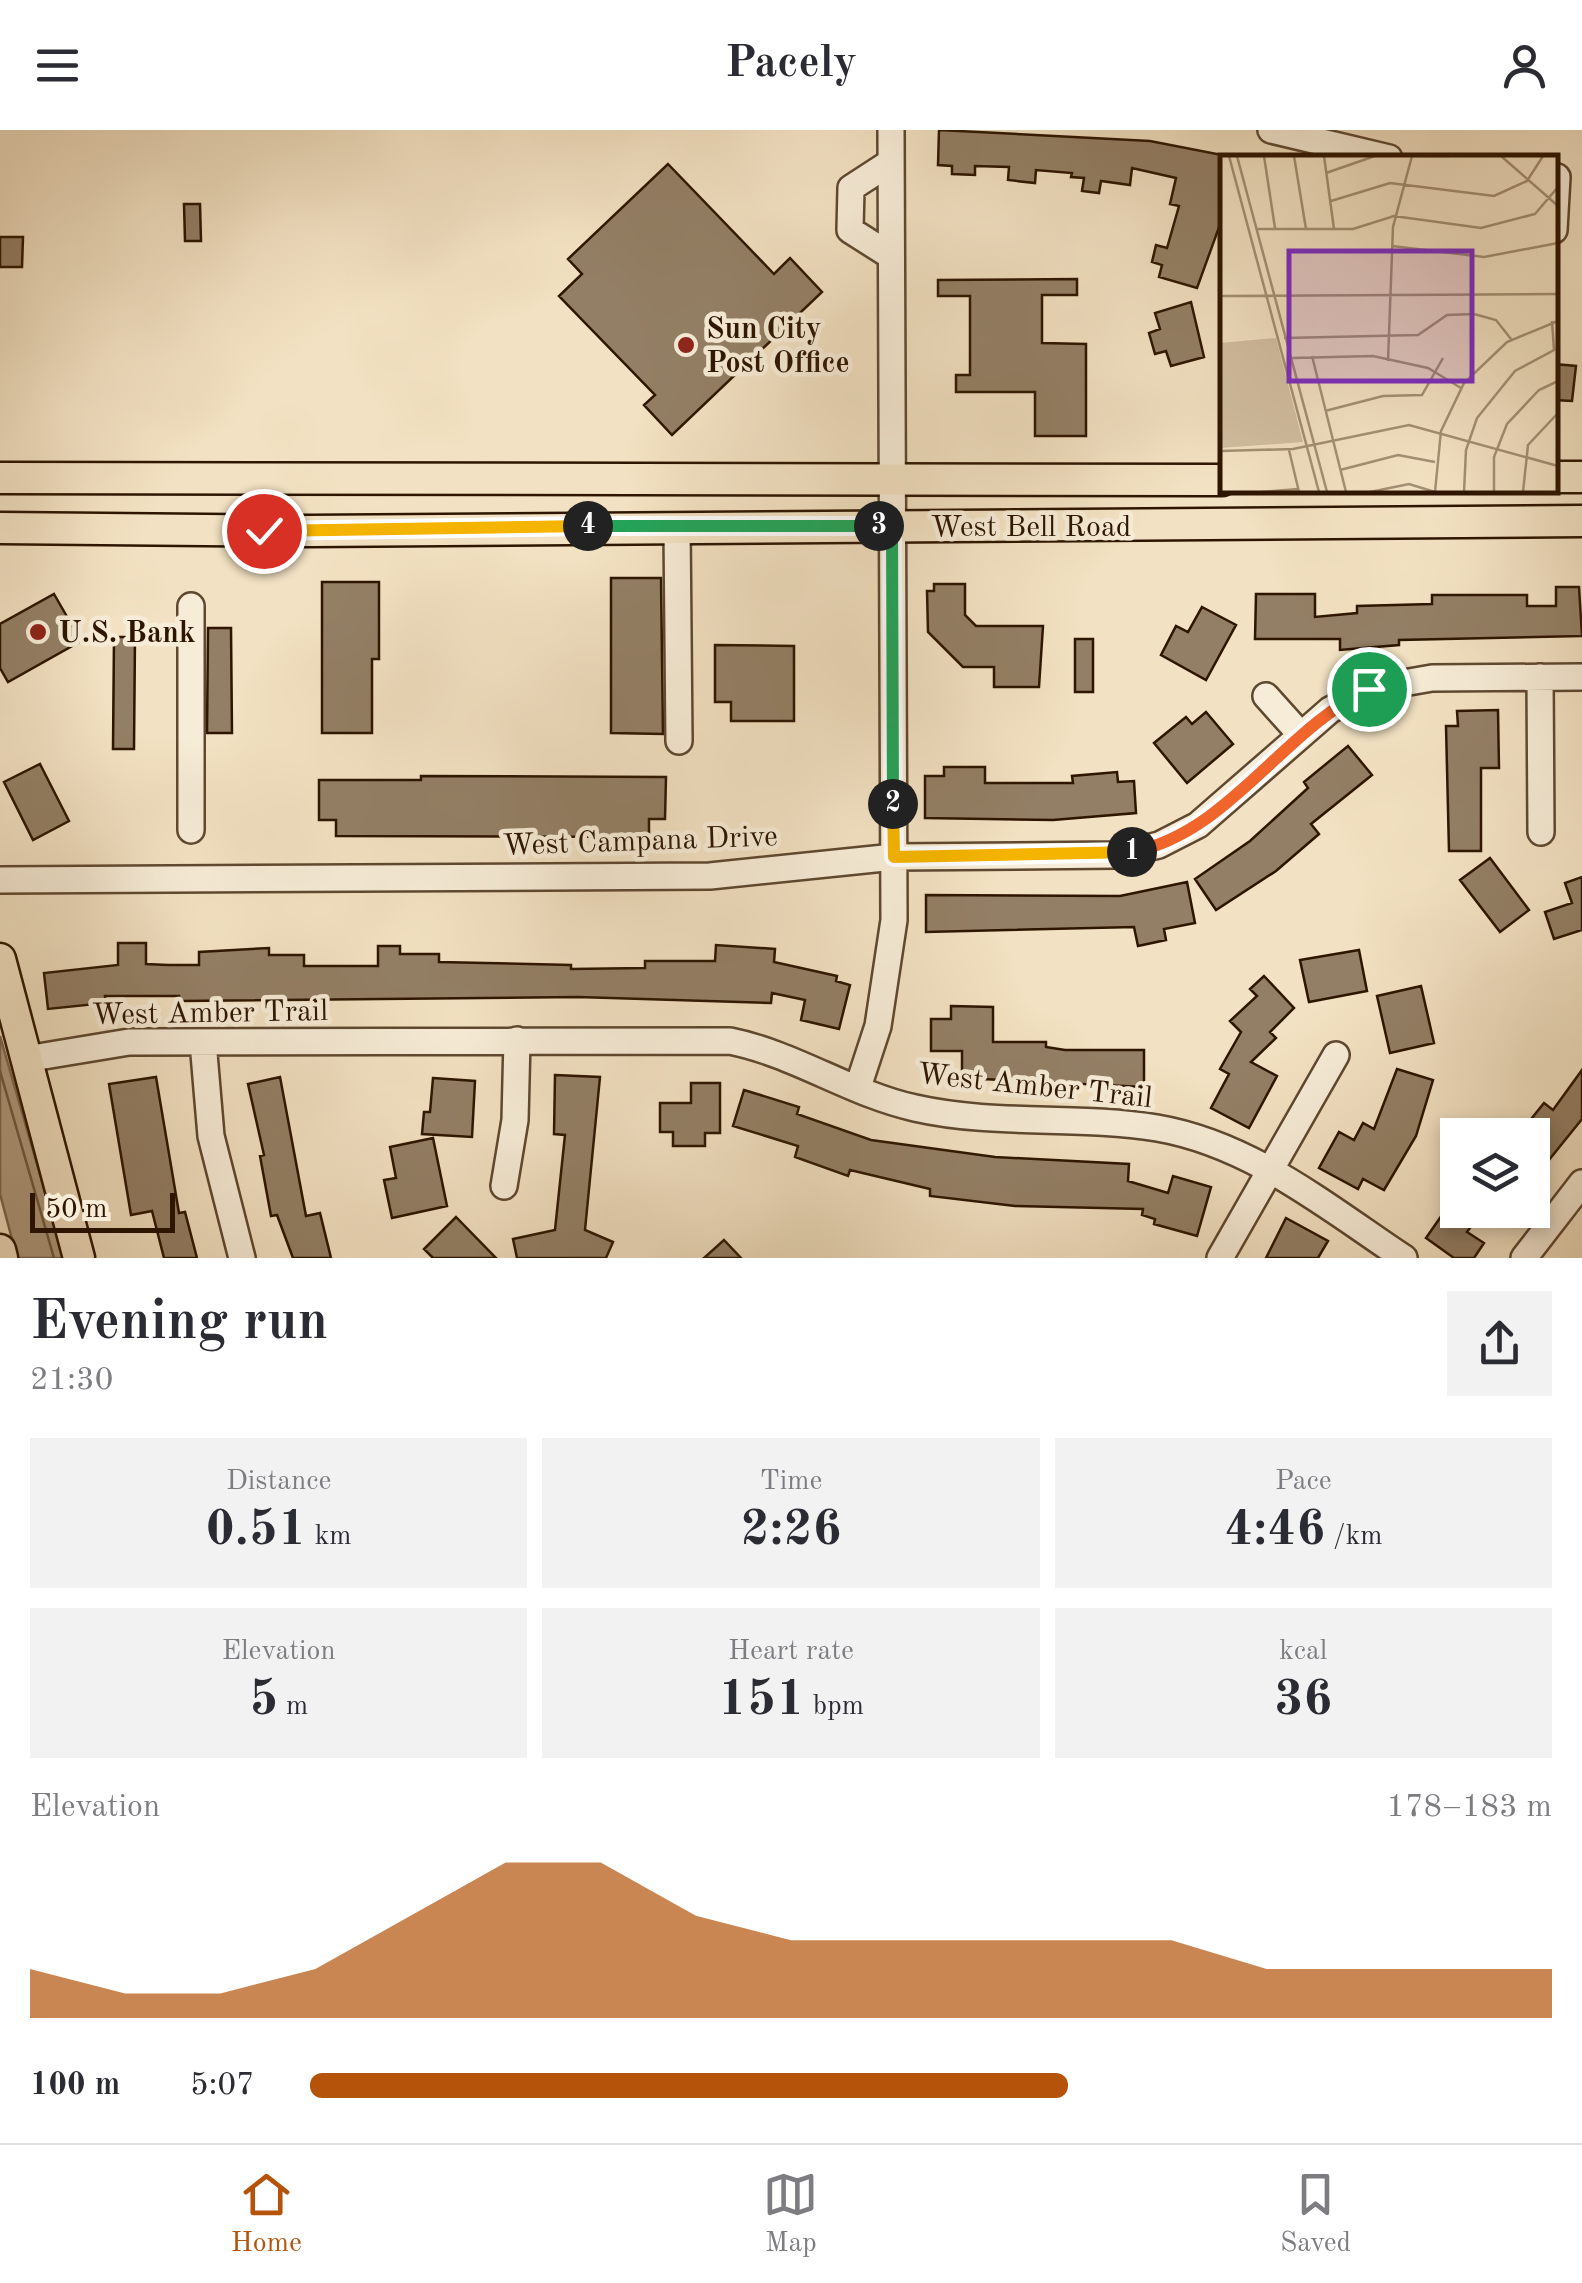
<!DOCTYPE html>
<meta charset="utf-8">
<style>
:root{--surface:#fff;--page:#f2f2f3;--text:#2b2b33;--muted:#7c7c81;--line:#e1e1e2;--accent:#b45309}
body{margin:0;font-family:"Old Standard TT",serif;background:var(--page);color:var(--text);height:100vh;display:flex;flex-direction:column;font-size:38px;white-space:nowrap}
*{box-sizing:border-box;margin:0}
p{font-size:32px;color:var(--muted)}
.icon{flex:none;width:55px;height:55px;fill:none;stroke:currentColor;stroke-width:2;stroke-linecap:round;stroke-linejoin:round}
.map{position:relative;height:1128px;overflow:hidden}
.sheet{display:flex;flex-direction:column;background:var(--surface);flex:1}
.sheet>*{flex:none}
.fabs{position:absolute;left:1440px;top:988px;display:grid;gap:20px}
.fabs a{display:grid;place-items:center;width:110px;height:110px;border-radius:0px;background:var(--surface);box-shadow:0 5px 15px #0003;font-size:50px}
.scale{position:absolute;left:30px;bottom:25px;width:145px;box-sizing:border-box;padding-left:10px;border:5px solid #2d1500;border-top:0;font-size:28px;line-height:35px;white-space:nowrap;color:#2d1500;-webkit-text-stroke:8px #f7ecd7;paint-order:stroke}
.pin{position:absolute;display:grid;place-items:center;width:85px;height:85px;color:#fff;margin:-42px;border:5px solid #fff;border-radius:50%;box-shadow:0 2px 10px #0007}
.km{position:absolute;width:50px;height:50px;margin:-25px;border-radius:50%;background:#222;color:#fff;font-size:28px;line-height:50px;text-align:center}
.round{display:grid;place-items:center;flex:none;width:105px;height:105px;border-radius:0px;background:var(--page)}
.summary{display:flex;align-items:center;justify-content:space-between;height:170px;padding:0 30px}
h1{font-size:55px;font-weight:800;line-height:75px}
.figures{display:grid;grid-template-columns:repeat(3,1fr);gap:15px;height:170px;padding:10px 30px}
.figures div{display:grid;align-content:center;border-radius:0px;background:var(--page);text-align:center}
.figures b{font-size:50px;font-weight:800}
.figures small{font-size:28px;font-weight:400}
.figures p{font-size:28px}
.chart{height:280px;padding:20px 30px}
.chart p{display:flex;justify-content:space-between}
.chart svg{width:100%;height:180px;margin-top:10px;fill:var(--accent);opacity:.7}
ul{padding:0 30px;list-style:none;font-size:32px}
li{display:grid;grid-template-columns:160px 120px 1fr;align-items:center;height:75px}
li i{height:25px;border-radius:12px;background:var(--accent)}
header{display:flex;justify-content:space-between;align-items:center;height:130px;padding:0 30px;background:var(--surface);font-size:45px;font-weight:800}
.tab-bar{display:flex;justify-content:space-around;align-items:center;height:140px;border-top:2px solid var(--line);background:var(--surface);font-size:28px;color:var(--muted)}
.tab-bar a{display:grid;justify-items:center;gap:5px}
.tab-bar .on{color:var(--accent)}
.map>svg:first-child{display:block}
.water{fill:#af9c80;stroke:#7b664d;stroke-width:2.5}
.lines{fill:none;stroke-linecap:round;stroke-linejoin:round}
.shore{stroke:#6e5840;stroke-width:2.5}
.building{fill:#937f65;stroke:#2d1500;stroke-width:2.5}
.minor-casing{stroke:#5e4830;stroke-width:30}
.major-casing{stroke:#2d1500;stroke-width:35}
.minor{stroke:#f7ecd7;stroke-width:25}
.major{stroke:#f2e1c2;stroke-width:30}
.split-1-casing{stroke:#fff;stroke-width:20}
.split-2-casing{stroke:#fff;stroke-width:20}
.split-3-casing{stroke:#fff;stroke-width:20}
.split-4-casing{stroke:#fff;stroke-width:20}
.split-5-casing{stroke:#fff;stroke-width:20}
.split-1{stroke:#f0652b;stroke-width:12}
.split-2{stroke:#f5b400;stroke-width:12}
.split-3{stroke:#22a559;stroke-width:12}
.split-4{stroke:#22a559;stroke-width:12}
.split-5{stroke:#f5b400;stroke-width:12}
.poi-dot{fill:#8f2418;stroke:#f7ecd7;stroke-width:4}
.labels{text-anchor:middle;stroke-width:9;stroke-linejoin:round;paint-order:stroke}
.poi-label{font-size:30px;font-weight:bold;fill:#2d1500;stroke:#f7ecd7;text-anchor:start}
.street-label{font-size:30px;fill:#2d1500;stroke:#f7ecd7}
.inset-road{fill:none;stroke:#a38f74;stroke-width:2.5}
.view{fill:#7b2cbf;fill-opacity:0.15;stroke:#7b2cbf;stroke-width:5}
.inset-edge{fill:none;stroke:#2d1500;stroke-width:5}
</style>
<header><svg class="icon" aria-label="menu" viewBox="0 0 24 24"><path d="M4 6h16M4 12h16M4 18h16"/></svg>Pacely<svg class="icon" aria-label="person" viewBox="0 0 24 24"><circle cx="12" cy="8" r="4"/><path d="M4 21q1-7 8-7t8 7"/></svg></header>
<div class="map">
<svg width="1582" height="1128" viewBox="0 0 1582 1128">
<rect width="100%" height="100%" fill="#f2e1c2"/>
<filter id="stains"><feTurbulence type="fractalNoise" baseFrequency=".002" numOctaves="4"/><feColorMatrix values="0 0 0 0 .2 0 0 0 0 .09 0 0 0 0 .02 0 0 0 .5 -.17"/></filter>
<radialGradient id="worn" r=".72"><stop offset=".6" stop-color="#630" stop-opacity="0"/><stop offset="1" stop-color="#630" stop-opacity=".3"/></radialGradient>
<path class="water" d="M 0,906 L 64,1128 L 17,1128 L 0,1064 Z"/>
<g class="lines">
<path class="shore" d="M 0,941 L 54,1128"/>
</g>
<path class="building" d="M 939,0 L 1150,11 L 1222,25 L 1222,89 L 1197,158 L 1159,147 L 1162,135 L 1152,132 L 1156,115 L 1167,118 L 1179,76 L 1170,74 L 1176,48 L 1132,38 L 1130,55 L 1101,51 L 1099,63 L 1082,61 L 1084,48 L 1071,47 L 1072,43 L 1036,40 L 1035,53 L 1008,50 L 1009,37 L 975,36 L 975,45 L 952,44 L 952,36 L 938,35 Z
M 668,34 L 774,144 L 790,128 L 822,162 L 672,305 L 644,275 L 655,265 L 559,166 L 582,144 L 568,129 Z
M 184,74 L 200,74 L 201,111 L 185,111 Z
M 0,107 L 23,107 L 22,137 L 0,137 Z
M 1077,149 L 1077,165 L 1042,165 L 1042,213 L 1086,214 L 1086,306 L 1035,306 L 1035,262 L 956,262 L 956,245 L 970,245 L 970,166 L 938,166 L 938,150 Z
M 1191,172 L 1204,227 L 1171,236 L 1166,221 L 1155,224 L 1149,203 L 1160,199 L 1155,183 Z
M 1554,234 L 1576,236 L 1572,271 L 1554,270 Z
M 611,448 L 661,448 L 663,604 L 611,603 Z
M 322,452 L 379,452 L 379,529 L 372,529 L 372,603 L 322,603 Z
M 934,454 L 965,454 L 965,485 L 976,496 L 1043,496 L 1039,557 L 994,557 L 994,537 L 963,537 L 928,502 L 927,461 L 934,461 Z
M 1556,457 L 1579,457 L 1582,506 L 1399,510 L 1399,515 L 1340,520 L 1340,509 L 1255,509 L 1256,464 L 1315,464 L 1315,487 L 1357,483 L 1357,476 L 1432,474 L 1432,465 L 1527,465 L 1527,476 L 1556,476 Z
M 54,464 L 81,511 L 8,552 L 0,538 L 0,494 Z
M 1202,477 L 1236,495 L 1206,550 L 1161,525 L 1176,496 L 1188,502 Z
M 208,498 L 231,498 L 232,603 L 207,603 Z
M 114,507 L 135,507 L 134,619 L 113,619 Z
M 1075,509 L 1093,509 L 1093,562 L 1075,562 Z
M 715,515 L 794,516 L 794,591 L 731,591 L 731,572 L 715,572 Z
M 1498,580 L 1499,638 L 1481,638 L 1481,721 L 1449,721 L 1446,596 L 1458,596 L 1457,581 Z
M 1206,582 L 1233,614 L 1187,653 L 1154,613 L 1186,587 L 1192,594 Z
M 1348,616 L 1372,645 L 1311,694 L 1319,704 L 1276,741 L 1216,780 L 1195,749 L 1250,711 L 1308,658 L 1304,652 Z
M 40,634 L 69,691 L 33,710 L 4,652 Z
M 944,637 L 985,637 L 985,653 L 1073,653 L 1072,646 L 1117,642 L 1118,652 L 1134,651 L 1136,683 L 1053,690 L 925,688 L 925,646 L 944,646 Z
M 421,646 L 666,647 L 665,689 L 649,689 L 649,707 L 336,706 L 336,690 L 319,690 L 319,650 L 421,650 Z
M 1490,728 L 1529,780 L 1500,802 L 1460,750 Z
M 1582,747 L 1582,800 L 1554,809 L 1545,782 L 1572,773 L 1565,753 Z
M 1187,752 L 1195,793 L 1164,799 L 1166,810 L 1138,816 L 1134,797 L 926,802 L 926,765 L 1120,766 Z
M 118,813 L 146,813 L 146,834 L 168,835 L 199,835 L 199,822 L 269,818 L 269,825 L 304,825 L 304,836 L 378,836 L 378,816 L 400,816 L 400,824 L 439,824 L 439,832 L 571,835 L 571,839 L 645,838 L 645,831 L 715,831 L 716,815 L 775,819 L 774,832 L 837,846 L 836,851 L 850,855 L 839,899 L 801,890 L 805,870 L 772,863 L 771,873 L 578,867 L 179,871 L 179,866 L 105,866 L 106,873 L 48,879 L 44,843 L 118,835 Z
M 1359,820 L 1367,861 L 1309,872 L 1300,830 Z
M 1264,846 L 1294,878 L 1270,902 L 1276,908 L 1251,932 L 1277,946 L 1249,998 L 1211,978 L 1229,944 L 1220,939 L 1241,902 L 1230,891 L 1257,866 L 1250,859 Z
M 1421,856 L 1434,913 L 1390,923 L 1377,866 Z
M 951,876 L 993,877 L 993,912 L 1046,912 L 1046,917 L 1065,920 L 1144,920 L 1144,957 L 962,948 L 962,921 L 931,921 L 931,889 L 951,889 Z
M 1397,939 L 1433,950 L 1416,1006 L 1384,1060 L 1363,1049 L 1358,1059 L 1319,1038 L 1339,1002 L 1354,1010 L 1363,993 L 1374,999 Z
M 1582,940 L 1582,989 L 1532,1051 L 1532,988 L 1544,973 L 1553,980 Z
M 555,945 L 600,947 L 585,1100 L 613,1112 L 606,1128 L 517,1128 L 513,1109 L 555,1100 L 565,1005 L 554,1004 Z
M 156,947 L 179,1083 L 185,1082 L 197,1128 L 164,1128 L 152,1081 L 131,1085 L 109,954 Z
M 280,947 L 306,1086 L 320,1083 L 331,1128 L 293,1128 L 277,1085 L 271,1086 L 260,1026 L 264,1025 L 248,954 Z
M 433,948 L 475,951 L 472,1007 L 422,1004 L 424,982 L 430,982 Z
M 691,953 L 720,953 L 720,1003 L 705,1003 L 705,1016 L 673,1016 L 673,1002 L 660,1002 L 660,973 L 691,973 Z
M 744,960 L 799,977 L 797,984 L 871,1010 L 995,1027 L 1129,1034 L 1128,1051 L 1168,1063 L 1173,1046 L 1211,1057 L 1197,1106 L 1154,1094 L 1155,1089 L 1142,1085 L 1143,1079 L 1015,1076 L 930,1066 L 930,1059 L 850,1040 L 848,1046 L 795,1027 L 798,1016 L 733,996 Z
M 433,1008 L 447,1076 L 392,1088 L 384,1050 L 396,1048 L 390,1017 Z
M 1458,1062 L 1458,1080 L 1483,1080 L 1467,1102 L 1484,1113 L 1474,1128 L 1454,1128 L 1426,1108 Z
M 456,1087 L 496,1128 L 433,1128 L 424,1119 Z
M 1286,1088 L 1328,1111 L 1318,1128 L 1266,1128 Z
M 724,1110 L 741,1128 L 704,1128 Z"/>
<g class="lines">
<defs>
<path id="minor" d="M 1271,0 L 1389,28
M 891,32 L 851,58 L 850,100 L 891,126
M 1554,100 L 1557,47
M 677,397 L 679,611
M 1540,547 L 1541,702
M 1266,566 L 1301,605
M 191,700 L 191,476
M 0,750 L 710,746 L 894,727 L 1117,725 L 1159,715 L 1198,695 L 1330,580 L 1369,559 L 1432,548 L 1582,547
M 203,912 L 211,1006 L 242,1128
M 26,929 L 129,912 L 730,911 C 795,924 851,964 915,978 C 994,996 1078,985 1157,998 C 1251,1014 1327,1077 1404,1128
M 858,957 L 878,896 L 894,790 L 891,0
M 504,1056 L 515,990 L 517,910
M 1220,1128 L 1336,925
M 1524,1128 L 1582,1053"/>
<path id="major" d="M 1554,347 L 1582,347
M 0,348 L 1222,350
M 0,398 L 309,401 L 1582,391
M 0,829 L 79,1128
M 0,1120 L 2,1128"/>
</defs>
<use href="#minor" class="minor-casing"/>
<use href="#major" class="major-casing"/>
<use href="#minor" class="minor"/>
<use href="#major" class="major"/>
</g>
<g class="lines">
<defs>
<path id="split-1" d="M 1132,722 C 1229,703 1282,600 1369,559"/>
<path id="split-2" d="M 893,674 L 894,727 L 1132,722"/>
<path id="split-3" d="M 879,396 L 892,396 L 893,674"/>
<path id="split-4" d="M 588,396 L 879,396"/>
<path id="split-5" d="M 264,401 L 588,396"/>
</defs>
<use href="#split-1" class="split-1-casing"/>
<use href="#split-2" class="split-2-casing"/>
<use href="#split-3" class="split-3-casing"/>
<use href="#split-4" class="split-4-casing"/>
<use href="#split-5" class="split-5-casing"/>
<use href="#split-1" class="split-1"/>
<use href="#split-2" class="split-2"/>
<use href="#split-3" class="split-3"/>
<use href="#split-4" class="split-4"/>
<use href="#split-5" class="split-5"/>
</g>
<g class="poi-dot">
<circle cx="686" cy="215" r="10"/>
<circle cx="38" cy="502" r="10"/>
</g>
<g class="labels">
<g class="poi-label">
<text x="706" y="208">Sun City<tspan x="706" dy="34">Post Office</tspan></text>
<text x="58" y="512">U.S. Bank</text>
</g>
<g class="street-label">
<text x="1031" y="406">West Bell Road</text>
<text transform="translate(640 710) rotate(-2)" y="10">West Campana Drive</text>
<text transform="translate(210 882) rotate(-1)" y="10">West Amber Trail</text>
<text transform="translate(1035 955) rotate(6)" y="10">West Amber Trail</text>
</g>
</g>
<g transform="translate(1220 25)">
<rect width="338" height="338" fill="#f2e1c2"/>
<path d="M 56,183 L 83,287 L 0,293 L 0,188 Z" fill="#d1bea1"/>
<path class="inset-road" d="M 9,1 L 99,337M 17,1 L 107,337M 44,1 L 55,73M 74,1 L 86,74M 104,1 L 114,74M 195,1 L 230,1M 281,1 L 338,51M 106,18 L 155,1M 111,46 L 170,28 L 274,41 L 307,26 L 323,1M 37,74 L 133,74 L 174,61 L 261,73 L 315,59 L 338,32M 172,91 L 264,102 L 338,88M 0,141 L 338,139M 64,183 L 198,180 L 227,160 L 254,159 L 276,165 L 291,184M 92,201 L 126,337M 72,203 L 153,201 L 208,213 L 241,233M 168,206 L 173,72 L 192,1M 105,256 L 163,241 L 202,240 L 223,203M 69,295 L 79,337M 0,296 L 73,294 L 189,270 L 338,311M 120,315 L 178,300 L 215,307M 42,337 L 79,334M 150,337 L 189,329 L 215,337M 215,337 L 221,276 L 244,228 L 287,187 L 338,166M 244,337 L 246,295 L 257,263 L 295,216 L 334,195 L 332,166M 274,337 L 274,302 L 287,269 L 319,235 L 338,226M 303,337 L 308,290 L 338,258"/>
<path class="view" d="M 69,96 L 252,96 L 252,226 L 69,226 Z"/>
<rect width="338" height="338" class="inset-edge"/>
</g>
<rect width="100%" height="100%" filter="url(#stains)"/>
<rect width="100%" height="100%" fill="url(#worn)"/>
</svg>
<div class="fabs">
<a><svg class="icon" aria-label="layers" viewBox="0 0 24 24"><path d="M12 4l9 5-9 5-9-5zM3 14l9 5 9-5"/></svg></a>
</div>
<div class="scale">50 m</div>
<div class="pin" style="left:1369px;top:559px;background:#1e9e55"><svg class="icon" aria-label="arrive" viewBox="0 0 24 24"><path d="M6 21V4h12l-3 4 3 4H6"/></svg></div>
<div class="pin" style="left:264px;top:401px;background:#d93025"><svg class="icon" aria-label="check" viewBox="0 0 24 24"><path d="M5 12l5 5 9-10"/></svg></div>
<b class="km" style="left:1132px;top:722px">1</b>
<b class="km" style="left:893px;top:674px">2</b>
<b class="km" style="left:879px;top:396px">3</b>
<b class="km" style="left:588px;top:396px">4</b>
</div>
<section class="sheet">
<div class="summary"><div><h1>Evening run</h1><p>21:30</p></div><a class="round"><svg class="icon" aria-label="share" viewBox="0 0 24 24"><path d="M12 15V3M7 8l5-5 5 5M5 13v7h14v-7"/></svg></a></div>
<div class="figures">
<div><p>Distance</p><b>0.51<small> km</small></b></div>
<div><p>Time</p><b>2:26</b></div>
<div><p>Pace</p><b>4:46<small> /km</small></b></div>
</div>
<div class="figures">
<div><p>Elevation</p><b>5<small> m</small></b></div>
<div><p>Heart rate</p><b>151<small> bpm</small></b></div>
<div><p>kcal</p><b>36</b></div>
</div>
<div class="chart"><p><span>Elevation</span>178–183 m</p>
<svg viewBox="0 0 160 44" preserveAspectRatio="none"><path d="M0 44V32L10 38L20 38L30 32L40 19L50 6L60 6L70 19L80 25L90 25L100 25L110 25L120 25L130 32L140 32L150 32L160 32V44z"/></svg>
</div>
<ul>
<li><b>100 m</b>5:07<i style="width:61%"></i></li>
</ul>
</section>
<nav class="tab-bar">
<a class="on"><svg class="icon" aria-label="home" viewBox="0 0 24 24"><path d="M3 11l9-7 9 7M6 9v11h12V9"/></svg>Home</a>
<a><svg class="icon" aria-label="map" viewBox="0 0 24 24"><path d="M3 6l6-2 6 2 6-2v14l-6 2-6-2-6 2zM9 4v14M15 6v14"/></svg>Map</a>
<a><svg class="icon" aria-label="saved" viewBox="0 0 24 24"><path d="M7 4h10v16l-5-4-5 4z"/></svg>Saved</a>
</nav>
